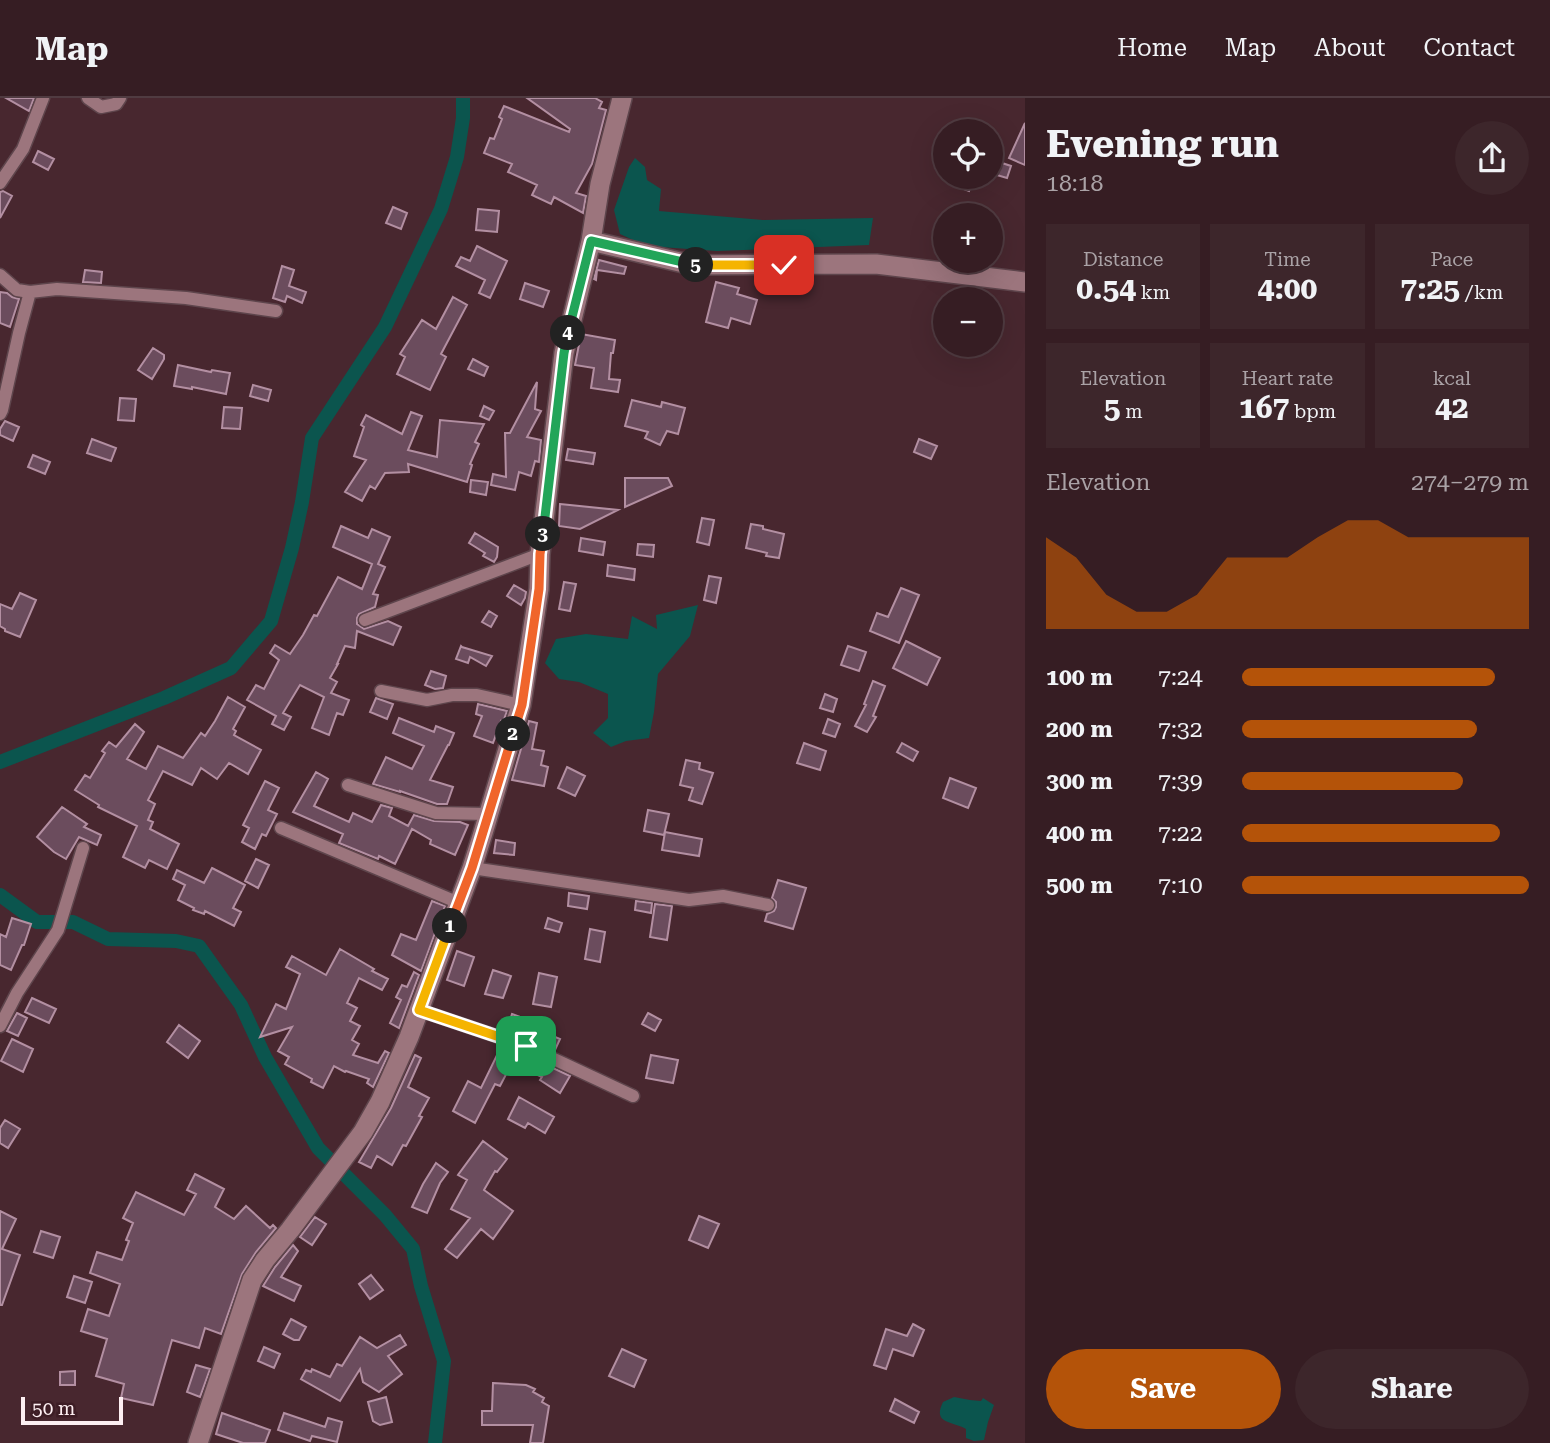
<!DOCTYPE html>
<meta charset="utf-8">
<style>
:root{--surface:#361d23;--page:#3d262b;--text:#f1f3f6;--muted:#aaa2a6;--line:#503b41;--accent:#b45309}
body{margin:0;font-family:"Roboto Serif",serif;background:var(--page);color:var(--text);height:100vh;display:flex;flex-direction:column;font-size:26px;white-space:nowrap}
*{box-sizing:border-box;margin:0}
p{font-size:23px;color:var(--muted)}
.icon{flex:none;width:38px;height:38px;fill:none;stroke:currentColor;stroke-width:2;stroke-linecap:round;stroke-linejoin:round}
.map{position:relative;flex:1;overflow:hidden}
.side{display:flex;flex-direction:column;background:var(--surface);width:525px}
.side>*{flex:none}
.fabs{position:absolute;left:933px;top:21px;display:grid;gap:14px}
.fabs a{display:grid;place-items:center;width:70px;height:70px;border-radius:50%;background:var(--surface);box-shadow:0 7px 28px #0002,0 0 0 2px var(--line);font-size:35px}
.scale{position:absolute;left:21px;bottom:18px;width:102px;box-sizing:border-box;padding-left:7px;border:4px solid #fdeff2;border-top:0;font-size:19px;line-height:24px;white-space:nowrap;color:#fdeff2;-webkit-text-stroke:5px #3d1d25;paint-order:stroke}
.pin{position:absolute;display:grid;place-items:center;width:60px;height:60px;color:#fff;margin:-30px;border-radius:14px;box-shadow:0 4px 10px #0006}
.km{position:absolute;width:35px;height:35px;margin:-18px;border-radius:50%;background:#222;color:#fff;font-size:19px;line-height:35px;text-align:center}
.round{display:grid;place-items:center;flex:none;width:74px;height:74px;border-radius:37px;background:var(--page)}
.headline{display:flex;align-items:center;justify-content:space-between;height:119px;padding:0 21px}
h1{font-size:38px;font-weight:700;line-height:52px}
.stats{display:grid;grid-template-columns:repeat(3,1fr);gap:10px;height:119px;padding:7px 21px}
.stats div{display:grid;align-content:center;border-radius:0px;background:var(--page);text-align:center}
.stats b{font-size:30px;font-weight:700}
.stats small{font-size:19px;font-weight:400}
.stats p{font-size:19px}
.chart{height:196px;padding:14px 21px}
.chart p{display:flex;justify-content:space-between}
.chart svg{width:100%;height:126px;margin-top:7px;fill:var(--accent);opacity:.7}
.action{display:flex;gap:14px;margin-top:auto;padding:14px 21px}
.action a{flex:1;height:80px;border-radius:42px;background:var(--accent);color:#fff;font-size:28px;font-weight:700;line-height:80px;text-align:center}
.action a+a{background:var(--page);color:var(--text)}
ul{padding:0 21px;list-style:none;font-size:23px}
li{display:grid;grid-template-columns:112px 84px 1fr;align-items:center;height:52px}
li i{height:18px;border-radius:9px;background:var(--accent)}
header{display:flex;align-items:center;gap:42px;box-sizing:border-box;height:98px;padding:0 35px;background:var(--surface);border-bottom:2px solid var(--line)}
header strong{font-size:33px}
nav{display:flex;gap:38px;margin-inline-start:auto;font-size:24px}
main{display:flex;flex:1;min-height:0}
.map>svg:first-child{display:block}
.water{fill:#0b554e}
.lines{fill:none;stroke-linecap:round;stroke-linejoin:round}
.canal{stroke:#0b554e;stroke-width:14}
.building{fill:#6b4c5d;stroke:#b38fa2;stroke-width:2}
.street-casing{stroke:#5e454c;stroke-width:15}
.secondary-casing{stroke:#5e454c;stroke-width:22}
.street{stroke:#9c757d;stroke-width:12}
.secondary{stroke:#9c757d;stroke-width:19}
.split-1-casing{stroke:#fff;stroke-width:14}
.split-2-casing{stroke:#fff;stroke-width:14}
.split-3-casing{stroke:#fff;stroke-width:14}
.split-4-casing{stroke:#fff;stroke-width:14}
.split-5-casing{stroke:#fff;stroke-width:14}
.split-6-casing{stroke:#fff;stroke-width:14}
.split-1{stroke:#f5b400;stroke-width:9}
.split-2{stroke:#f0652b;stroke-width:9}
.split-3{stroke:#f0652b;stroke-width:9}
.split-4{stroke:#22a559;stroke-width:9}
.split-5{stroke:#22a559;stroke-width:9}
.split-6{stroke:#f5b400;stroke-width:9}
</style>
<header>
<strong>Map</strong>
<nav><a>Home</a><a>Map</a><a>About</a><a>Contact</a></nav>
</header>
<main>
<div class="map">
<svg width="1025" height="1345" viewBox="0 0 1025 1345">
<rect width="100%" height="100%" fill="#48272f"/>
<path class="water" d="M 635,60 L 645,69 L 647,82 L 661,91 L 659,113 L 763,122 L 873,120 L 869,147 L 717,153 L 646,148 L 620,136 L 614,112 L 629,69 Z
M 698,507 L 690,538 L 658,576 L 654,614 L 649,640 L 626,643 L 611,649 L 593,635 L 608,620 L 608,596 L 579,584 L 559,581 L 545,565 L 556,541 L 586,536 L 628,541 L 632,518 L 657,531 L 656,517 Z
M 954,1299 L 970,1302 L 981,1303 L 983,1300 L 994,1307 L 988,1324 L 984,1342 L 974,1343 L 966,1340 L 966,1331 C 952,1323 932,1326 943,1304 Z"/>
<g class="lines">
<path class="canal" d="M 0,664 L 164,600 L 231,570 L 271,523 L 292,450 L 302,404 L 312,340 L 385,229 L 441,111 L 457,59 L 463,20 L 463,0
M 0,797 L 37,824 L 73,824 L 108,841 L 176,843 L 199,848 L 241,907 L 265,959 L 318,1050 L 385,1117 L 413,1151 L 421,1188 L 444,1263 L 435,1345"/>
</g>
<path class="building" d="M 6,0 L 34,0 L 29,13 Z
M 527,0 L 595,0 L 602,4 L 599,10 L 606,12 L 592,66 L 576,95 L 586,98 L 583,115 L 554,99 L 551,106 L 532,97 L 537,87 L 508,74 L 512,66 L 484,55 L 490,40 L 494,41 L 502,21 L 499,19 L 504,8 L 569,34 L 570,31 Z
M 1025,25 L 1025,67 L 1009,60 Z
M 38,53 L 54,61 L 48,72 L 33,64 Z
M 990,61 L 1011,68 L 1007,80 L 990,75 Z
M 962,79 L 974,79 L 969,93 L 958,89 Z
M 3,93 L 12,98 L 0,120 L 0,94 Z
M 393,109 L 407,115 L 401,131 L 386,125 Z
M 478,111 L 499,113 L 497,134 L 476,132 Z
M 477,148 L 507,163 L 490,200 L 479,195 L 485,182 L 456,168 L 461,159 L 470,163 Z
M 599,162 L 626,169 L 624,176 L 597,172 L 596,182 L 594,181 Z
M 282,168 L 294,172 L 289,188 L 306,194 L 302,205 L 287,198 L 285,204 L 273,200 Z
M 85,172 L 102,174 L 101,185 L 83,184 Z
M 716,184 L 739,190 L 737,196 L 757,202 L 750,226 L 731,220 L 728,230 L 706,224 Z
M 525,185 L 549,193 L 543,209 L 520,201 Z
M 0,194 L 7,195 L 12,199 L 19,201 L 10,229 L 0,225 Z
M 453,199 L 467,207 L 441,256 L 446,259 L 430,292 L 397,276 L 405,259 L 400,256 L 422,222 L 436,231 Z
M 581,236 L 615,242 L 613,255 L 611,255 L 609,281 L 620,282 L 618,294 L 591,290 L 594,270 L 575,267 Z
M 153,250 L 164,257 L 164,261 L 152,281 L 138,272 Z
M 473,261 L 488,269 L 484,278 L 468,271 Z
M 178,267 L 211,274 L 212,272 L 230,275 L 226,296 L 192,289 L 192,291 L 174,288 Z
M 537,284 L 535,311 L 541,313 L 527,339 L 541,342 L 539,364 L 535,363 L 531,378 L 519,374 L 515,392 L 491,387 L 493,376 L 506,379 L 505,335 L 510,335 Z
M 253,287 L 271,292 L 268,303 L 250,298 Z
M 120,300 L 136,301 L 134,323 L 118,322 Z
M 632,302 L 661,309 L 662,304 L 685,310 L 678,336 L 667,333 L 660,347 L 645,340 L 648,334 L 625,328 Z
M 484,308 L 494,313 L 489,322 L 480,318 Z
M 224,309 L 242,310 L 240,331 L 222,330 Z
M 411,314 L 422,318 L 408,352 L 437,359 L 440,322 L 484,326 L 475,344 L 479,346 L 470,366 L 472,367 L 467,384 L 408,366 L 409,374 L 385,375 L 375,391 L 370,388 L 362,403 L 345,394 L 366,362 L 354,358 L 364,329 L 361,327 L 366,317 L 402,336 Z
M 5,323 L 19,329 L 13,343 L 0,337 L 0,331 Z
M 92,341 L 116,350 L 111,363 L 87,355 Z
M 919,341 L 937,348 L 931,361 L 914,354 Z
M 568,351 L 595,355 L 593,366 L 566,362 Z
M 33,357 L 50,364 L 45,376 L 28,369 Z
M 625,380 L 668,380 L 672,388 L 625,409 Z
M 471,382 L 488,384 L 486,397 L 470,394 Z
M 560,406 L 618,412 L 580,431 L 559,428 Z
M 702,420 L 714,422 L 709,447 L 697,444 Z
M 751,426 L 763,428 L 763,431 L 784,436 L 779,460 L 766,458 L 767,455 L 746,450 Z
M 341,428 L 368,440 L 372,431 L 390,439 L 378,466 L 385,469 L 373,496 L 378,497 L 375,509 L 359,516 L 357,520 L 357,526 L 364,531 L 388,523 L 401,529 L 393,547 L 357,533 L 355,550 L 345,548 L 337,566 L 338,566 L 330,580 L 337,584 L 331,595 L 349,602 L 343,617 L 337,615 L 329,637 L 312,630 L 324,599 L 300,587 L 283,615 L 291,619 L 284,632 L 272,626 L 276,618 L 247,602 L 256,587 L 264,591 L 279,562 L 270,555 L 275,547 L 290,556 L 303,537 L 314,517 L 317,518 L 338,479 L 362,491 L 372,466 L 333,449 Z
M 475,435 L 498,449 L 497,459 L 494,464 L 483,458 L 485,455 L 469,445 Z
M 581,440 L 605,444 L 603,457 L 579,453 Z
M 638,446 L 654,447 L 653,459 L 637,457 Z
M 608,467 L 635,471 L 634,482 L 607,478 Z
M 709,478 L 721,480 L 716,505 L 704,502 Z
M 564,484 L 576,486 L 570,513 L 559,511 Z
M 514,487 L 526,494 L 525,500 L 521,507 L 507,498 Z
M 901,490 L 919,497 L 899,545 L 870,533 L 877,515 L 888,519 Z
M 20,495 L 36,502 L 20,539 L 5,533 L 5,531 L 0,528 L 0,506 L 12,511 Z
M 489,513 L 497,518 L 491,529 L 482,524 Z
M 906,543 L 940,560 L 927,587 L 893,570 Z
M 461,548 L 462,549 L 492,558 L 486,568 L 470,559 L 468,565 L 456,561 Z
M 848,548 L 866,554 L 859,573 L 841,567 Z
M 431,573 L 446,578 L 443,590 L 435,591 L 425,587 Z
M 873,583 L 885,588 L 873,618 L 876,619 L 867,634 L 855,628 L 866,607 L 864,606 Z
M 825,596 L 837,601 L 833,614 L 820,610 Z
M 228,599 L 245,609 L 233,631 L 236,633 L 234,637 L 261,652 L 248,676 L 229,665 L 217,681 L 201,670 L 192,687 L 163,673 L 148,702 L 155,706 L 148,722 L 153,724 L 150,731 L 179,746 L 167,771 L 149,762 L 145,770 L 123,759 L 137,728 L 98,709 L 99,707 L 75,692 L 85,677 L 90,680 L 105,655 L 102,653 L 109,644 L 116,649 L 135,626 L 144,634 L 127,661 L 146,671 L 158,648 L 183,660 L 201,635 L 205,638 L 215,623 Z
M 376,600 L 393,606 L 387,621 L 370,614 Z
M 478,606 L 507,613 L 503,624 L 501,623 L 493,645 L 474,638 L 482,618 L 476,616 Z
M 399,620 L 434,634 L 436,628 L 454,635 L 449,647 L 448,647 L 430,682 L 453,689 L 447,706 L 437,706 L 400,693 L 400,694 L 373,686 L 386,659 L 412,671 L 424,648 L 393,635 Z
M 828,621 L 840,626 L 835,639 L 823,635 Z
M 529,623 L 537,625 L 532,651 L 544,653 L 541,667 L 548,669 L 544,688 L 512,682 Z
M 804,645 L 826,653 L 820,672 L 797,665 Z
M 902,645 L 918,654 L 913,663 L 897,654 Z
M 686,662 L 700,665 L 699,671 L 713,675 L 702,706 L 689,702 L 693,690 L 680,687 Z
M 567,669 L 585,678 L 575,698 L 558,690 Z
M 316,674 L 328,681 L 314,708 L 349,724 L 353,715 L 372,724 L 381,707 L 392,710 L 389,718 L 408,728 L 414,717 L 434,723 L 460,724 L 468,727 L 455,757 L 430,746 L 431,742 L 412,731 L 395,766 L 379,758 L 378,761 L 339,745 L 343,736 L 293,714 Z
M 950,680 L 976,690 L 968,710 L 943,700 Z
M 265,683 L 279,690 L 268,712 L 277,716 L 266,738 L 262,736 L 255,751 L 242,744 L 249,730 L 243,727 Z
M 62,709 L 87,726 L 84,729 L 101,737 L 97,747 L 79,739 L 66,761 L 54,754 L 37,739 Z
M 648,712 L 669,716 L 664,737 L 644,733 Z
M 665,734 L 702,741 L 699,758 L 662,752 Z
M 496,742 L 515,745 L 514,757 L 494,755 Z
M 256,761 L 269,767 L 258,790 L 245,783 Z
M 212,770 L 245,787 L 233,810 L 241,814 L 234,828 L 205,813 L 204,816 L 193,812 L 194,810 L 178,802 L 185,787 L 173,781 L 177,772 L 204,785 Z
M 778,782 L 806,790 L 793,831 L 765,823 L 767,816 L 774,813 L 776,809 L 776,804 L 772,800 Z
M 569,795 L 589,798 L 587,811 L 568,808 Z
M 432,803 L 445,808 L 421,873 L 392,857 L 401,836 L 416,842 Z
M 636,803 L 652,805 L 651,815 L 635,812 Z
M 655,806 L 672,808 L 667,842 L 650,839 Z
M 12,820 L 31,826 L 24,847 L 22,847 L 11,872 L 0,867 L 0,836 L 6,839 Z
M 548,820 L 562,825 L 559,834 L 545,830 Z
M 590,831 L 605,834 L 600,864 L 585,861 Z
M 340,851 L 374,871 L 372,873 L 388,881 L 382,892 L 359,880 L 347,905 L 357,910 L 350,923 L 360,928 L 352,942 L 359,946 L 353,957 L 378,965 L 385,953 L 389,955 L 373,989 L 367,985 L 369,981 L 346,973 L 345,974 L 334,968 L 323,990 L 311,984 L 312,981 L 285,966 L 289,959 L 278,953 L 292,929 L 260,939 L 276,906 L 286,911 L 300,876 L 286,869 L 292,858 L 326,877 Z
M 457,853 L 474,859 L 464,888 L 447,882 Z
M 493,872 L 511,878 L 503,900 L 485,896 Z
M 414,874 L 419,877 L 399,930 L 390,925 L 401,902 L 396,899 L 402,887 L 407,889 Z
M 539,875 L 557,879 L 551,909 L 533,906 Z
M 32,900 L 56,911 L 49,925 L 25,914 Z
M 17,915 L 27,920 L 18,938 L 7,933 Z
M 648,915 L 661,922 L 655,933 L 642,926 Z
M 512,916 L 542,927 L 541,933 L 560,941 L 555,952 L 529,940 L 507,932 Z
M 179,927 L 200,943 L 188,960 L 167,944 Z
M 12,941 L 33,951 L 23,974 L 1,963 Z
M 501,949 L 523,956 L 570,978 L 560,995 L 540,982 L 542,979 L 512,965 L 500,988 L 495,986 L 475,1025 L 453,1013 L 468,983 L 481,990 Z
M 415,957 L 421,960 L 408,989 L 429,1000 L 419,1018 L 422,1019 L 406,1048 L 403,1047 L 392,1067 L 377,1058 L 371,1070 L 359,1064 L 391,1010 Z
M 651,957 L 678,962 L 673,985 L 646,980 Z
M 519,999 L 554,1019 L 545,1035 L 528,1025 L 525,1030 L 508,1021 Z
M 5,1022 L 20,1031 L 8,1050 L 0,1045 L 0,1030 Z
M 483,1043 L 507,1061 L 497,1074 L 495,1073 L 484,1092 L 513,1113 L 493,1141 L 481,1131 L 457,1160 L 445,1151 L 470,1120 L 451,1111 L 467,1082 L 458,1077 Z
M 436,1065 L 448,1074 L 440,1085 L 427,1115 L 412,1109 L 423,1086 Z
M 195,1076 L 224,1091 L 215,1109 L 234,1121 L 246,1108 L 270,1130 L 273,1127 L 276,1130 L 256,1154 L 242,1176 L 221,1236 L 205,1230 L 199,1250 L 172,1242 L 153,1307 L 121,1300 L 124,1286 L 96,1278 L 107,1241 L 81,1233 L 88,1211 L 109,1218 L 120,1186 L 90,1175 L 97,1154 L 122,1162 L 129,1143 L 126,1142 L 133,1125 L 123,1120 L 136,1094 L 184,1117 L 196,1096 L 187,1092 Z
M 0,1113 L 16,1121 L 2,1151 L 20,1157 L 2,1207 L 0,1207 Z
M 699,1118 L 719,1126 L 708,1150 L 689,1142 Z
M 315,1119 L 326,1126 L 312,1147 L 300,1139 Z
M 41,1133 L 60,1139 L 53,1160 L 34,1154 Z
M 293,1147 L 298,1153 L 281,1179 L 301,1188 L 294,1203 L 263,1188 L 275,1169 Z
M 371,1177 L 383,1192 L 370,1201 L 359,1186 Z
M 74,1178 L 92,1184 L 85,1205 L 67,1199 Z
M 291,1221 L 306,1229 L 299,1242 L 294,1242 L 283,1236 Z
M 913,1226 L 924,1232 L 913,1258 L 893,1251 L 886,1271 L 874,1267 L 886,1231 L 907,1238 Z
M 400,1237 L 406,1247 L 388,1258 L 402,1276 L 379,1294 L 363,1284 L 360,1271 L 340,1303 L 301,1281 L 306,1272 L 311,1274 L 312,1271 L 330,1279 L 337,1266 L 342,1268 L 360,1239 L 377,1250 Z
M 264,1249 L 280,1256 L 274,1270 L 258,1263 Z
M 622,1251 L 646,1262 L 634,1289 L 609,1278 Z
M 196,1267 L 210,1271 L 200,1299 L 187,1294 Z
M 75,1273 L 75,1287 L 60,1287 L 60,1274 Z
M 493,1285 L 526,1287 L 535,1291 L 533,1294 L 544,1300 L 542,1304 L 549,1308 L 543,1345 L 530,1345 L 533,1327 L 482,1327 L 482,1313 L 492,1313 Z
M 386,1299 L 392,1324 L 380,1327 L 373,1323 L 368,1304 Z
M 895,1301 L 919,1314 L 914,1325 L 890,1313 Z
M 222,1315 L 270,1332 L 265,1345 L 243,1345 L 216,1336 Z
M 284,1315 L 325,1329 L 328,1320 L 342,1324 L 337,1344 L 312,1338 L 310,1343 L 278,1332 Z"/>
<g class="lines">
<defs>
<path id="street" d="M 88,0 L 101,9 L 116,6 L 120,0
M 0,85 L 23,51 L 43,0
M 0,177 L 17,192 L 30,194 L 57,191 L 186,200 L 276,213
M 0,316 L 2,312 L 19,235 L 30,194
M 365,522 L 540,456
M 381,593 L 427,602 L 452,597 L 477,597 L 521,607
M 348,687 L 436,715 L 488,716
M 281,730 L 459,805
M 472,770 L 689,802 L 723,798 L 768,807
M 419,912 L 526,948 L 633,998
M 0,928 L 17,895 L 58,832 L 83,750"/>
<path id="secondary" d="M 591,143 L 692,167 L 876,166 L 1025,184
M 198,1345 L 252,1182 L 265,1162 L 290,1132 L 363,1034 L 380,1004 L 409,939 L 472,770 L 483,735 L 521,607 L 539,491 L 540,456 L 564,255 L 591,143 L 600,86 L 622,0"/>
</defs>
<use href="#street" class="street-casing"/>
<use href="#secondary" class="secondary-casing"/>
<use href="#street" class="street"/>
<use href="#secondary" class="secondary"/>
</g>
<g class="lines">
<defs>
<path id="split-1" d="M 450,828 L 419,912 L 526,948"/>
<path id="split-2" d="M 450,828 L 472,770 L 513,636"/>
<path id="split-3" d="M 513,636 L 522,607 L 539,491 L 540,456 L 543,436"/>
<path id="split-4" d="M 543,436 L 564,255 L 568,235"/>
<path id="split-5" d="M 568,235 L 591,143 L 696,167"/>
<path id="split-6" d="M 696,167 L 784,167"/>
</defs>
<use href="#split-1" class="split-1-casing"/>
<use href="#split-2" class="split-2-casing"/>
<use href="#split-3" class="split-3-casing"/>
<use href="#split-4" class="split-4-casing"/>
<use href="#split-5" class="split-5-casing"/>
<use href="#split-6" class="split-6-casing"/>
<use href="#split-1" class="split-1"/>
<use href="#split-2" class="split-2"/>
<use href="#split-3" class="split-3"/>
<use href="#split-4" class="split-4"/>
<use href="#split-5" class="split-5"/>
<use href="#split-6" class="split-6"/>
</g>
</svg>
<div class="fabs">
<a><svg class="icon" aria-label="locate" viewBox="0 0 24 24"><circle cx="12" cy="12" r="6"/><path d="M12 2v4M12 18v4M2 12h4M18 12h4"/></svg></a>
<a>+</a>
<a>−</a>
</div>
<div class="scale">50 m</div>
<div class="pin" style="left:526px;top:948px;background:#1e9e55"><svg class="icon" aria-label="arrive" viewBox="0 0 24 24"><path d="M6 21V4h12l-3 4 3 4H6"/></svg></div>
<div class="pin" style="left:784px;top:167px;background:#d93025"><svg class="icon" aria-label="check" viewBox="0 0 24 24"><path d="M5 12l5 5 9-10"/></svg></div>
<b class="km" style="left:450px;top:828px">1</b>
<b class="km" style="left:513px;top:636px">2</b>
<b class="km" style="left:543px;top:436px">3</b>
<b class="km" style="left:568px;top:235px">4</b>
<b class="km" style="left:696px;top:167px">5</b>
</div>
<section class="side">
<div class="headline"><div><h1>Evening run</h1><p>18:18</p></div><a class="round"><svg class="icon" aria-label="share" viewBox="0 0 24 24"><path d="M12 15V3M7 8l5-5 5 5M5 13v7h14v-7"/></svg></a></div>
<div class="stats">
<div><p>Distance</p><b>0.54<small> km</small></b></div>
<div><p>Time</p><b>4:00</b></div>
<div><p>Pace</p><b>7:25<small> /km</small></b></div>
</div>
<div class="stats">
<div><p>Elevation</p><b>5<small> m</small></b></div>
<div><p>Heart rate</p><b>167<small> bpm</small></b></div>
<div><p>kcal</p><b>42</b></div>
</div>
<div class="chart"><p><span>Elevation</span>274–279 m</p>
<svg viewBox="0 0 160 44" preserveAspectRatio="none"><path d="M0 44V12L10 19L20 32L30 38L40 38L50 32L60 19L70 19L80 19L90 12L100 6L110 6L120 12L130 12L140 12L150 12L160 12V44z"/></svg>
</div>
<ul>
<li><b>100 m</b>7:24<i style="width:88%"></i></li>
<li><b>200 m</b>7:32<i style="width:82%"></i></li>
<li><b>300 m</b>7:39<i style="width:77%"></i></li>
<li><b>400 m</b>7:22<i style="width:90%"></i></li>
<li><b>500 m</b>7:10<i style="width:100%"></i></li>
</ul>
<div class="action"><a>Save</a><a>Share</a></div>
</section>
</main>
